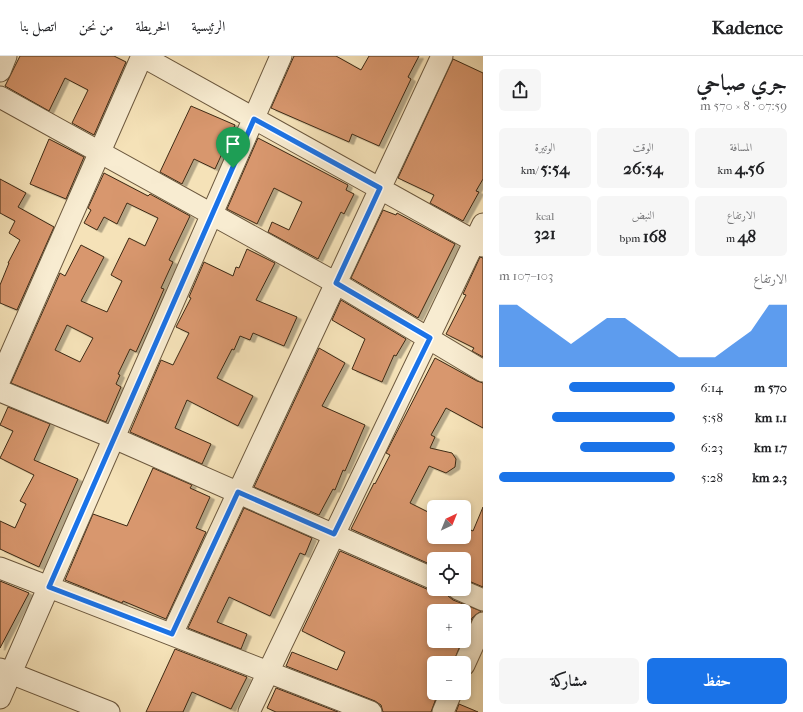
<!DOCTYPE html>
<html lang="ar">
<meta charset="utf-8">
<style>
:root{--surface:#fff;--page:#f6f6f6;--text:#202124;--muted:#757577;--line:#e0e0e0;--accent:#1a73e8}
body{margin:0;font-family:"IM FELL French Canon",Amiri,serif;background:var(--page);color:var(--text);direction:rtl;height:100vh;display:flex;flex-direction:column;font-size:15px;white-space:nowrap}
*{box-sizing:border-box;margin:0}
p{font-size:13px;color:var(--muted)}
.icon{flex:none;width:22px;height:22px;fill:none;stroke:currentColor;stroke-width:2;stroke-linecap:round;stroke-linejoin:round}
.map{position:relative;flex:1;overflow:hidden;direction:ltr}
.panel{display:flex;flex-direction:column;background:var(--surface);width:320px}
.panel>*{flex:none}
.needle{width:26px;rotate:43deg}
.tools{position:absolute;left:427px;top:444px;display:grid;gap:8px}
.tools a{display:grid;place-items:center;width:44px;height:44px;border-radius:6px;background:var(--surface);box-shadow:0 2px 6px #0003;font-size:20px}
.pin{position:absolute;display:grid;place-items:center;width:34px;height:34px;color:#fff;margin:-41px -17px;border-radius:50% 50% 50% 0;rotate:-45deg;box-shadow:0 0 4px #0007}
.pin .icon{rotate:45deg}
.round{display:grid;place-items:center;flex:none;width:42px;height:42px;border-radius:6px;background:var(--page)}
.head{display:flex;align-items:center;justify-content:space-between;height:68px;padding:0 16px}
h1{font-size:22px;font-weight:700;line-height:30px}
.stats{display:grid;grid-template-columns:repeat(3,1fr);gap:6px;height:68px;padding:4px 16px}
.stats div{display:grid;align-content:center;border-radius:6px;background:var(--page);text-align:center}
.stats b{font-size:17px;font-weight:700}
.stats small{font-size:11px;font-weight:400}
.stats p{font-size:11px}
.chart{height:112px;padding:8px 16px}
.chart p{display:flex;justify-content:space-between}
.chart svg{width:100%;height:72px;margin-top:4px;fill:var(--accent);opacity:.7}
.primary-button{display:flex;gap:8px;margin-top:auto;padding:8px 16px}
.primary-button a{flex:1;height:46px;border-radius:6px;background:var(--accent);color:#fff;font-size:16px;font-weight:700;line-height:46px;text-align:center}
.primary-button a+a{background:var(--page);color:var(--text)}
ul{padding:0 16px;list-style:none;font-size:13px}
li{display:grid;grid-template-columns:64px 48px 1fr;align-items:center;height:30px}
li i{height:10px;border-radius:5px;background:var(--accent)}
header{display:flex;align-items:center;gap:24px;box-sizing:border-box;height:56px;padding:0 20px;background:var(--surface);border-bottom:1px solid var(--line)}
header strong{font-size:19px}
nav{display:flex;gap:22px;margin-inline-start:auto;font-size:14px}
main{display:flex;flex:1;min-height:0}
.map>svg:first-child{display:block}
.building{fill:#d8976e;stroke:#3e2a15;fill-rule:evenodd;filter:url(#shadow)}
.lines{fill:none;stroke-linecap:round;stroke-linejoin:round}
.minor-casing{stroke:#6c583e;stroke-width:23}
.minor{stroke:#f8ecd1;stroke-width:21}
.route-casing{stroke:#fff;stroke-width:8}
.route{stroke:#1a73e8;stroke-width:5}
</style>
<header>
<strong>Kadence</strong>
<nav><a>الرئيسية</a><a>الخريطة</a><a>من نحن</a><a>اتصل بنا</a></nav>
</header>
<main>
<section class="panel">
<div class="head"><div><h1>جري صباحي</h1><p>07:59 · 8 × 570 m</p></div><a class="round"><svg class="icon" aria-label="share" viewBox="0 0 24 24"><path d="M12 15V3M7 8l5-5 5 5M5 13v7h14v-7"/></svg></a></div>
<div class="stats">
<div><p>المسافة</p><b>4.56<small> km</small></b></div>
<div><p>الوقت</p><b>26:54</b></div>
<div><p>الوتيرة</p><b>5:54<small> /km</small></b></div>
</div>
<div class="stats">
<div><p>الارتفاع</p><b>48<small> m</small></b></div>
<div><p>النبض</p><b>168<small> bpm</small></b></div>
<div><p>kcal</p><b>321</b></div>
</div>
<div class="chart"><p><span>الارتفاع</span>103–107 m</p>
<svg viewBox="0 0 160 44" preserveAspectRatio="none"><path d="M0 44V6L10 6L20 14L30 22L40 30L50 22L60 14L70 14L80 22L90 30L100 38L110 38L120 38L130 30L140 22L150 6L160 6V44z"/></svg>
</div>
<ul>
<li><b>570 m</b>6:14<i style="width:60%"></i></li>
<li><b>1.1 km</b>5:58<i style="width:70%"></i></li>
<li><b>1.7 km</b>6:23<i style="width:54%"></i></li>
<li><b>2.3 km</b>5:28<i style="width:100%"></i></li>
</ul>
<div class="primary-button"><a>حفظ</a><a>مشاركة</a></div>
</section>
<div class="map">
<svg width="483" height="656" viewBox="0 0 483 656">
<defs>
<filter id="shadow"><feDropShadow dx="4.5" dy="2.5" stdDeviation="0" flood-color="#0004"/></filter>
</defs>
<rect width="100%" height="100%" fill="#f5e2b8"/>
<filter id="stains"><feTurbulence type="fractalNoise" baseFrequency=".005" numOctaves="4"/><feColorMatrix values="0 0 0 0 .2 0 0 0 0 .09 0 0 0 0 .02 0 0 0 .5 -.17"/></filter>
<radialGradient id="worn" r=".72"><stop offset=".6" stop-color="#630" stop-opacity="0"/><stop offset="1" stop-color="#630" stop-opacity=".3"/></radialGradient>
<path class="building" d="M 20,0 L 114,0 L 126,6 L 94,79 L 72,67 L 88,34 L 65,22 L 49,55 L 5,30 Z
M 294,0 L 336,0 L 361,14 L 369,0 L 419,0 L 408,21 L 411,23 L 379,90 L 352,78 L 349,86 L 271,52 Z
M 453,3 L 483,17 L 483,123 L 476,135 L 479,136 L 463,165 L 430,147 L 434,139 L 398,122 Z
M 191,50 L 235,69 L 215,113 L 194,103 L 182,128 L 160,116 Z
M 258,82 L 348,129 L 346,134 L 354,138 L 344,158 L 341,156 L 318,203 L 268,176 L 272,166 L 289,174 L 302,146 L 274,132 L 257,168 L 227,153 Z
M 49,83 L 84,101 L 66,143 L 30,128 Z
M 104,117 L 148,140 L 150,138 L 190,160 L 169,204 L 173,206 L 161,232 L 164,233 L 151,263 L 136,296 L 130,293 L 118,318 L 120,319 L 116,328 L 121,331 L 106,366 L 11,327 L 60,217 L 65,220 L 81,189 L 104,201 L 81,245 L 107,256 L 122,225 L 111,219 L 129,182 L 145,190 L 158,162 L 127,147 L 117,168 L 104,161 L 97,174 L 84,167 L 91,154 L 88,152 ZM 67,269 L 93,282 L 80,306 L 55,294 Z
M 0,123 L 26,137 L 18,151 L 54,171 L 17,254 L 0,247 L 0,229 L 9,207 L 8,207 L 20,184 L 9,177 L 15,165 L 0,157 Z
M 383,154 L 396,159 L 397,157 L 455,188 L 418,262 L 351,222 Z
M 247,193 L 275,207 L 256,244 L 297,261 L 284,290 L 253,277 L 250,284 L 240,280 L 234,294 L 232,293 L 217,322 L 253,340 L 238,370 L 187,344 L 175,372 L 211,388 L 202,408 L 130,376 L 161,304 L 173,309 L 189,277 L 176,271 L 191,242 L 189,241 L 204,206 L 233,220 L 236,211 L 239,212 Z
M 480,201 L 483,202 L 483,301 L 472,295 L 474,292 L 446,278 L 466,239 L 463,238 Z
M 341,244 L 406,283 L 396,300 L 394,299 L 382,326 L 352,313 L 365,283 L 332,264 Z
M 319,292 L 345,307 L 322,350 L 365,369 L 345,415 L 343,414 L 335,434 L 333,433 L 319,459 L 254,431 Z
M 435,302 L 477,325 L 483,327 L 483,372 L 446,352 L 431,379 L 435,381 L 430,392 L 452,397 L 456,403 L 455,411 L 446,417 L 429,410 L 410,447 L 434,459 L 434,481 L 464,481 L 464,471 L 473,475 L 483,451 L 483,531 L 464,523 L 464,503 L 434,503 L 434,510 L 351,473 L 374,427 L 375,428 L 390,399 L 386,397 Z
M 8,351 L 50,368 L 34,404 L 78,423 L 39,511 L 0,493 L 0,465 L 15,472 L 26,448 L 20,445 L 34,419 L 0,402 L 13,375 L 0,369 Z
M 153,412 L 192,429 L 190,432 L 210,441 L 196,472 L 206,476 L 166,563 L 123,545 L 122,547 L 65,524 L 93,458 L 127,470 Z
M 244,452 L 312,482 L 305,499 L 300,497 L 270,560 L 229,541 L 217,566 L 247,578 L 241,593 L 188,572 Z
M 340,495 L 429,534 L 446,533 L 448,540 L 453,544 L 481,555 L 472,562 L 464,580 L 464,555 L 434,555 L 434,585 L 462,585 L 453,607 L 434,607 L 434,637 L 438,637 L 431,656 L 383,656 L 381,649 L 375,645 L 286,610 L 292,596 L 337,614 L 345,596 L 302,575 Z
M 0,525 L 29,537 L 0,592 Z
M 175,593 L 247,621 L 231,653 L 192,636 L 183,656 L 146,656 Z
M 276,632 L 338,656 L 276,656 L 267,652 Z
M 459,648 L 478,656 L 456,656 Z"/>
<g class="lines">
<defs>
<path id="minor" d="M 142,0 L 483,190
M 0,15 L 6,0
M 0,41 L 336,227 L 483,315
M 0,323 L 142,0
M 0,335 L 114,382 L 434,523
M 0,512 L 371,656
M 458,533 L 483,544
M 172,578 L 442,0
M 464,609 L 483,567
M 0,613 L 109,656
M 0,642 L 281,0
M 249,656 L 483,168
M 443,656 L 451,637"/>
</defs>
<use href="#minor" class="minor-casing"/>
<use href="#minor" class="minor"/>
</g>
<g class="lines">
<defs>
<path id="route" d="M 254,63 L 380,132 L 336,227 L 430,282 L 334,478 L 238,436 L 172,578 L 49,531 Z"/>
</defs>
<use href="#route" class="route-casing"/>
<use href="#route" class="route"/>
</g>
<rect width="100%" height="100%" filter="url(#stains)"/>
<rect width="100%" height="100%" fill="url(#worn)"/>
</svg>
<div class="tools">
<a><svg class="needle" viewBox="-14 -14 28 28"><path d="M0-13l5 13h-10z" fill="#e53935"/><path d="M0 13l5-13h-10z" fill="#757577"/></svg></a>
<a><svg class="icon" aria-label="locate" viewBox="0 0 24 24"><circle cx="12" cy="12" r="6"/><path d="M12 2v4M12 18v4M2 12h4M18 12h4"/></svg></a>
<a>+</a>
<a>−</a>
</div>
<div class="pin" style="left:233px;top:112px;background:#1e9e55"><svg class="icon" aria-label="arrive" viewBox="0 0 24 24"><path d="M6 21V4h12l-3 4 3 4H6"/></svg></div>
</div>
</main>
